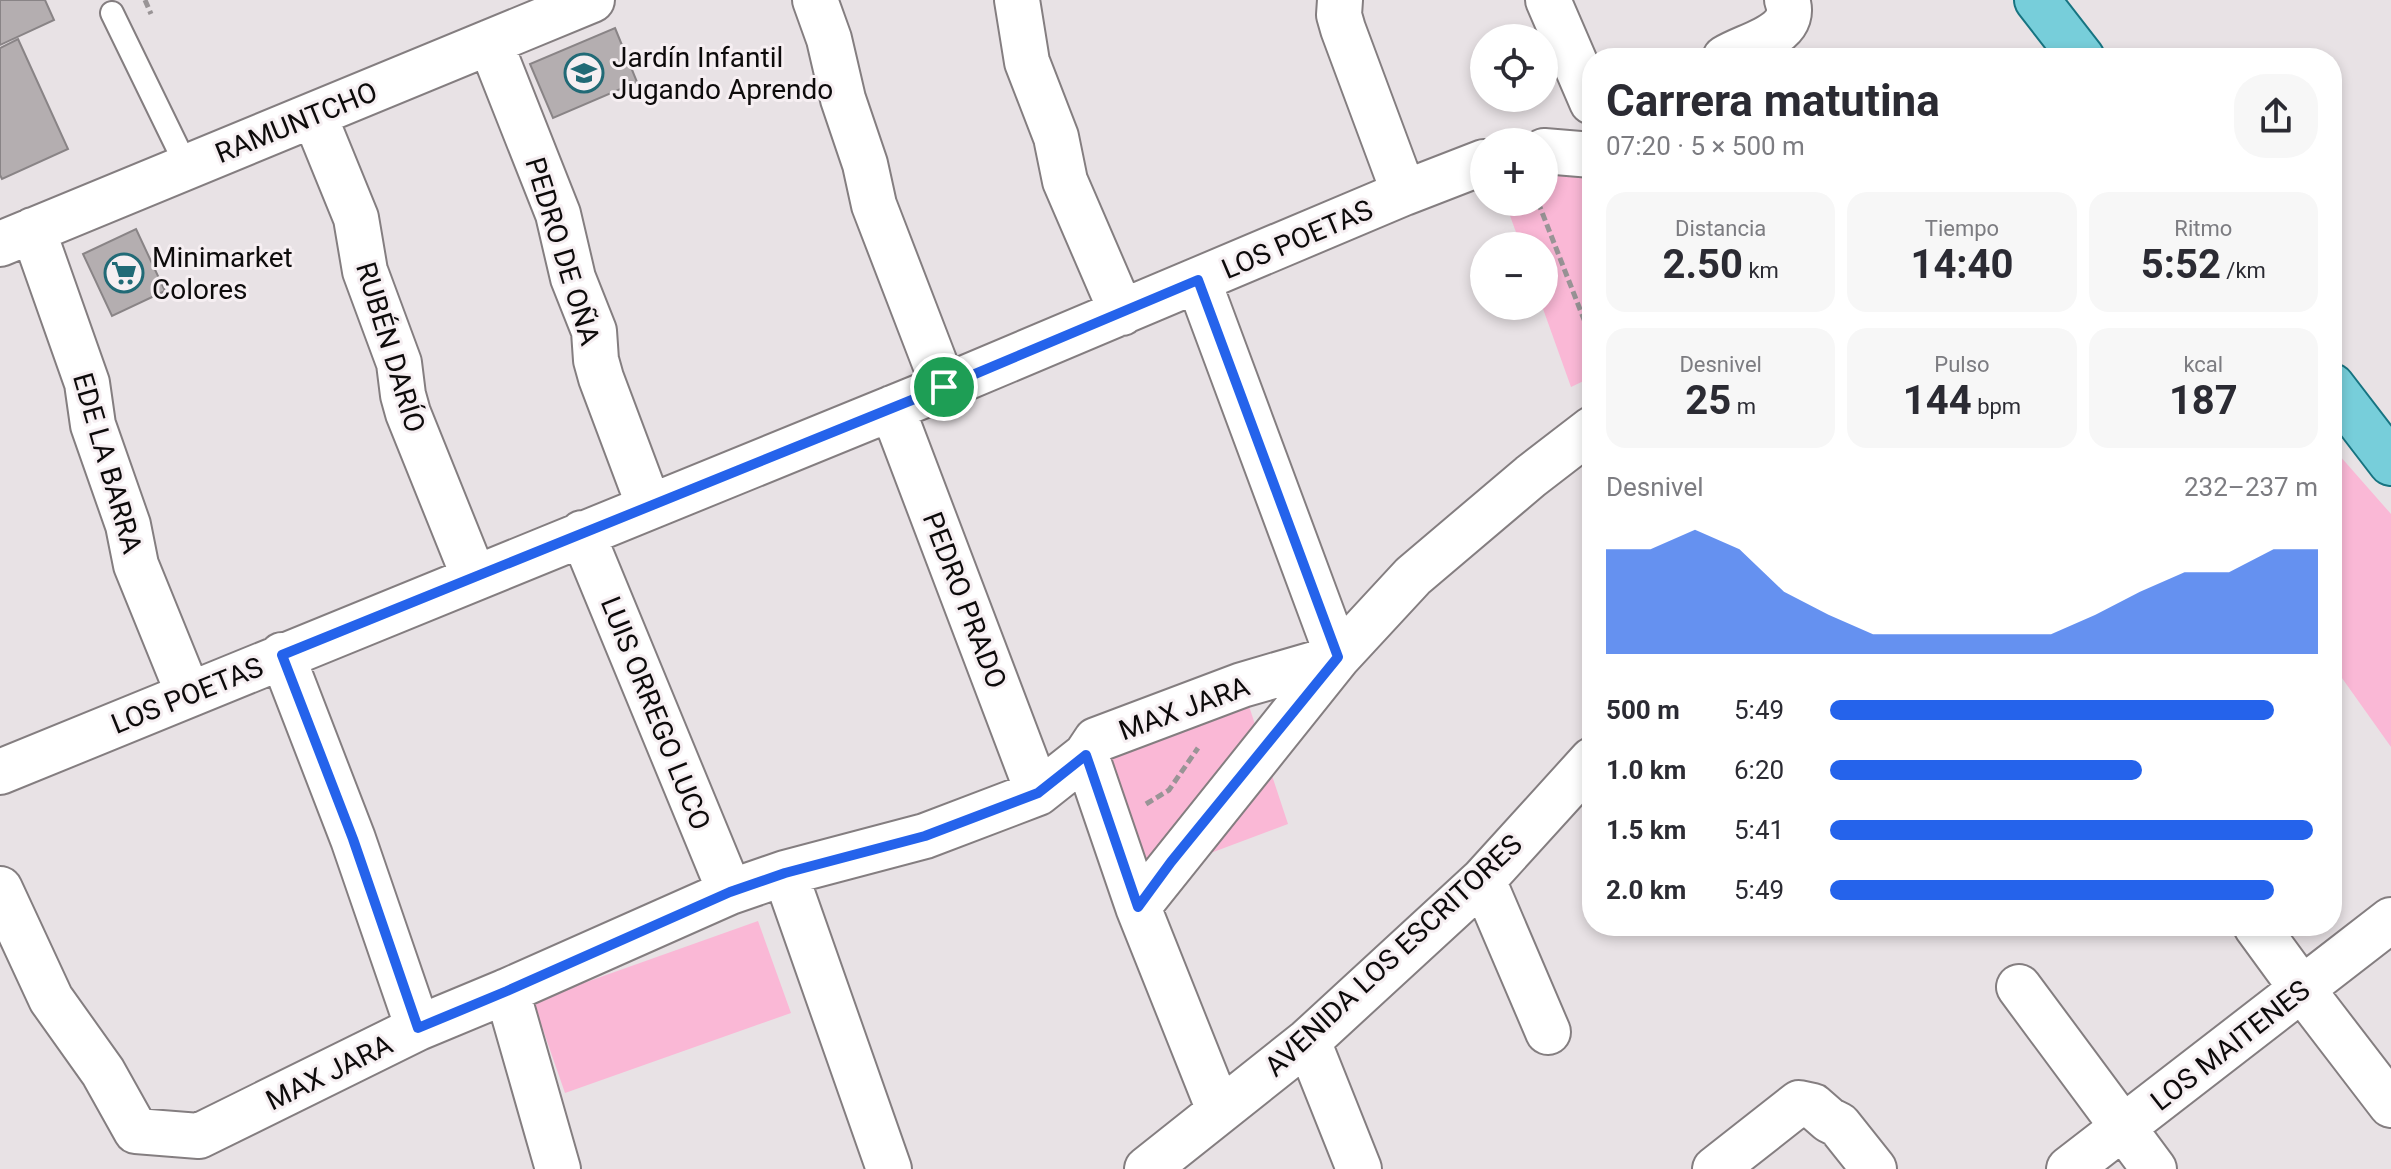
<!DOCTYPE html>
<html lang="es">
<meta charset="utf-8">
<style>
:root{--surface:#fff;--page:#f7f7f7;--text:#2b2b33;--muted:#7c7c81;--accent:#2563eb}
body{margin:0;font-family:Roboto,sans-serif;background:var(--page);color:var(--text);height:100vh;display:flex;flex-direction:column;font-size:30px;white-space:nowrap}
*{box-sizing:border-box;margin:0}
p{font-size:26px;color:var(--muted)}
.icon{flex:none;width:44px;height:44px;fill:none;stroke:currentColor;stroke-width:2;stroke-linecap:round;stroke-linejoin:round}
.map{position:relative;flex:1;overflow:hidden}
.drawer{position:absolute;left:1582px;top:48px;width:760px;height:888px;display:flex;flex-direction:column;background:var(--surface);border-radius:32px;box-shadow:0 4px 12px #0003}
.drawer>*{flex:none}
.controls{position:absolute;left:1470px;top:24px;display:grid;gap:16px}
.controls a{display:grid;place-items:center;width:88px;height:88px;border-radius:50%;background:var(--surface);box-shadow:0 4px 12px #0003;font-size:40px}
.pin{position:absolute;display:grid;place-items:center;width:68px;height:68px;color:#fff;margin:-34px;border:4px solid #fff;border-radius:50%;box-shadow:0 2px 8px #0007}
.round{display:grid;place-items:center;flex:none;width:84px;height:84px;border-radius:32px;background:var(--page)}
.overview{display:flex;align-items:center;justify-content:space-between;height:136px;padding:0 24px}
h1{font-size:44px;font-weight:700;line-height:60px}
.figures{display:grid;grid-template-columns:repeat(3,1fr);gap:12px;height:136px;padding:8px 24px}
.figures div{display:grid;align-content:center;border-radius:20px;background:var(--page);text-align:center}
.figures b{font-size:40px;font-weight:700}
.figures small{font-size:22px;font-weight:400}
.figures p{font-size:22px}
.chart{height:224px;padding:16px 24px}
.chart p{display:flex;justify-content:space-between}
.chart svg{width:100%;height:144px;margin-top:8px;fill:var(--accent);opacity:.7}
ul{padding:0 24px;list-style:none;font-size:26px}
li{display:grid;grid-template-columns:128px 96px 1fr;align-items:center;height:60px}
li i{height:20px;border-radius:10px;background:var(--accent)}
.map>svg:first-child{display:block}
.green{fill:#fab8d6}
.building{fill:#b4aeb0;stroke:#898486;stroke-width:2}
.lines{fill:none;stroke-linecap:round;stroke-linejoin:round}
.service-casing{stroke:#847e80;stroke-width:26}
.minor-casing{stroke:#847e80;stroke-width:48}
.primary-casing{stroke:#177481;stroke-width:48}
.path{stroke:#999496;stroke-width:5;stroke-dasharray:8 4;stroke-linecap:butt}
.service{stroke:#fff;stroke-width:22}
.minor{stroke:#fff;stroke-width:44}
.primary{stroke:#77ceda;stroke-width:44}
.route-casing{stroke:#fff;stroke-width:16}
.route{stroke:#2563eb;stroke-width:10}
.labels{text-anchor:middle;stroke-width:6;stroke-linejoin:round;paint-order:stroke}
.poi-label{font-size:28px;fill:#0d0b0b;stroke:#f6eff2;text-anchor:start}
.street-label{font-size:28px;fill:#0d0b0b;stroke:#f6eff2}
</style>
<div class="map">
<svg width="2391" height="1169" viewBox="0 0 2391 1169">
<rect width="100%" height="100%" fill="#e8e2e5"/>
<path class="green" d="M 1544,170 L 1592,175 L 1592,377 L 1571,387 L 1542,306 L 1544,306 L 1544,246 L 1521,246 L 1505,202 L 1544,202 Z
M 2332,447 L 2391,514 L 2391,747 L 2332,664 Z
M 1242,685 L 1288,824 L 1144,878 L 1096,740 Z
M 758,921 L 791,1013 L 565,1093 L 533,1001 Z"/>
<path class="building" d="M 0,0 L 45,0 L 54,20 L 0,45 Z
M 615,28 L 637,82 L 553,118 L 530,64 Z
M 18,39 L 68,149 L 2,179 L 0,175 L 0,48 Z
M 136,229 L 165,291 L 112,316 L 83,254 Z"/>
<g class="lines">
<defs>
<path id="service" d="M 112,13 L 187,167"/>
<path id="minor" d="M 815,0 L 829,39 L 843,99 L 865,164 L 874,205 L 944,387
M 1017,0 L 1027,62 L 1056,137 L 1065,181 L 1122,313
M 1340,0 L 1339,15 L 1343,29 L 1404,193
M 1548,0 L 1592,102
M 490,42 L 558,214 L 573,278 L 594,331 L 596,360 L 601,378 L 649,506
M 1725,58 C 1747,44 1800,35 1787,0
M 314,115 L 356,218 L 365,271 L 399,363 L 403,395 L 408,413 L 474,577
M 1544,151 L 1592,155
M 33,230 L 87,383 L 93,425 L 128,525 L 136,565 L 188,693
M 0,244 L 592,0
M 892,408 L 1038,793
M 582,533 L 730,892
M 282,655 L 353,839 L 418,1028
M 1086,755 L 1138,907 L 1219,1110
M 0,772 L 944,387 L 1404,193 L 1484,162
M 785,873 L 889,1169
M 1483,880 L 1548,1032
M 0,889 L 51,999 L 103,1072 L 136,1131 L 199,1136
M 1138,907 L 1338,657 L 1198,280
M 2256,926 L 2302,989 L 2391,1105
M 2019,987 L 2154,1169
M 507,991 L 558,1169
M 1308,1041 L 1359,1169
M 199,1136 L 418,1028 L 507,991 L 730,892 L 785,873 L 925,836 L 1038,793 L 1086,755 L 1096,740 L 1242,685 L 1338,657 L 1413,576 L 1531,476 L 1592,429
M 1147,1169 L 1308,1041 L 1483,880 L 1592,760
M 1715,1169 L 1799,1103 L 1813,1106 L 1829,1120 L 1839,1125 L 1874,1169
M 2069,1169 L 2391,920"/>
<path id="primary" d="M 2037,0 L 2082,58
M 2332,386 L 2391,463"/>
</defs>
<use href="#service" class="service-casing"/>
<use href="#minor" class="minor-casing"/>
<use href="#primary" class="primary-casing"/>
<path class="path" d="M 145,0 L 151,14
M 1538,202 L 1592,340
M 1146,804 L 1169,790 L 1198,748"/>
<use href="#service" class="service"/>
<use href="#minor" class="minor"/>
<use href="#primary" class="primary"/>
</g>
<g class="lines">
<defs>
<path id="route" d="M 1198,280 L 1338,657 L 1171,862 L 1138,907 L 1086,755 L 1038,793 L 925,836 L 785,873 L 730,892 L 507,991 L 418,1028 L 353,839 L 282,655 L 944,387 Z"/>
</defs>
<use href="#route" class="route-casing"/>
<use href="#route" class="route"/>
</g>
<defs>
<symbol id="school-ring" viewBox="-11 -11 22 22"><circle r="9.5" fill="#f6eff2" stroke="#216a76" stroke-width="1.5"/><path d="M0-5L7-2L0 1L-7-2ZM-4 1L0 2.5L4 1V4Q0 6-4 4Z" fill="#216a76"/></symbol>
<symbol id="supermarket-ring" viewBox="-11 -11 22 22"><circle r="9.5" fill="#f6eff2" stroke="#216a76" stroke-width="1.5"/><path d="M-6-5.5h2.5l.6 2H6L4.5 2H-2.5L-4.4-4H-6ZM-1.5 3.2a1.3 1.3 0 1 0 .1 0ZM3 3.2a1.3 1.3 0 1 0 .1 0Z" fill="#216a76"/></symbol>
</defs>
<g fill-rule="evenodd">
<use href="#school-ring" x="562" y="51" width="44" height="44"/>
<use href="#supermarket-ring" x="102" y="251" width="44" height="44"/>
</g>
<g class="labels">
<g class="poi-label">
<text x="612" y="67">Jardín Infantil<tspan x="612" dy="32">Jugando Aprendo</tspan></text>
<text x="152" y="267">Minimarket<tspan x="152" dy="32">Colores</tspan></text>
</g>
<g class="street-label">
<text transform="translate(296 122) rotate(-22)" y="10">RAMUNTCHO</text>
<text transform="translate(1297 239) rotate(-23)" y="10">LOS POETAS</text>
<text transform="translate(563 251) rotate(73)" y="10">PEDRO DE OÑA</text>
<text transform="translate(391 347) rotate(73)" y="10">RUBÉN DARÍO</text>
<text transform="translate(108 463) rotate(74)" y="10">EDE LA BARRA</text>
<text transform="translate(965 600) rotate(69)" y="10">PEDRO PRADO</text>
<text transform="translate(187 695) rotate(-22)" y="10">LOS POETAS</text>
<text transform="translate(1184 708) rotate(-20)" y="10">MAX JARA</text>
<text transform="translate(656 713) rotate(68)" y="10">LUIS ORREGO LUCO</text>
<text transform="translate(1393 955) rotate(-43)" y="10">AVENIDA LOS ESCRITORES</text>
<text transform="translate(2230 1045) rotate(-38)" y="10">LOS MAITENES</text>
<text transform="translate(329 1072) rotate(-26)" y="10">MAX JARA</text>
</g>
</g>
</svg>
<div class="controls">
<a><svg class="icon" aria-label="locate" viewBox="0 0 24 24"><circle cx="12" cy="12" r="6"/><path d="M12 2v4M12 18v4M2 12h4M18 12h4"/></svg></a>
<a>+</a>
<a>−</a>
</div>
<div class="pin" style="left:944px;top:387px;background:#1e9e55"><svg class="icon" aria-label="arrive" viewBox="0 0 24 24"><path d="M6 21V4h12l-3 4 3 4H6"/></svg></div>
<section class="drawer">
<div class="overview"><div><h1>Carrera matutina</h1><p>07:20 · 5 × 500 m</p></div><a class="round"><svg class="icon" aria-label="share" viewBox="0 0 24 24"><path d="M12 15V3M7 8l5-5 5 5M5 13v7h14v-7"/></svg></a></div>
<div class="figures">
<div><p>Distancia</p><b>2.50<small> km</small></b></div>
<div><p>Tiempo</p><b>14:40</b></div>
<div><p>Ritmo</p><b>5:52<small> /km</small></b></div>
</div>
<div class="figures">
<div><p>Desnivel</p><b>25<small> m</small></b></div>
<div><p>Pulso</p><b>144<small> bpm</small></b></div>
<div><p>kcal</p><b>187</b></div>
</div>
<div class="chart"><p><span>Desnivel</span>232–237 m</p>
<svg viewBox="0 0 160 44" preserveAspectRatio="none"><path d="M0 44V12L10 12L20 6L30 12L40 25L50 32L60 38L70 38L80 38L90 38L100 38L110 32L120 25L130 19L140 19L150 12L160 12V44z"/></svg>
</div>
<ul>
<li><b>500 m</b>5:49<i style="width:91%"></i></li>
<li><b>1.0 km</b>6:20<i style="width:64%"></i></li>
<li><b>1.5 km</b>5:41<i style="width:99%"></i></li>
<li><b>2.0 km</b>5:49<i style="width:91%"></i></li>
</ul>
</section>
</div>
